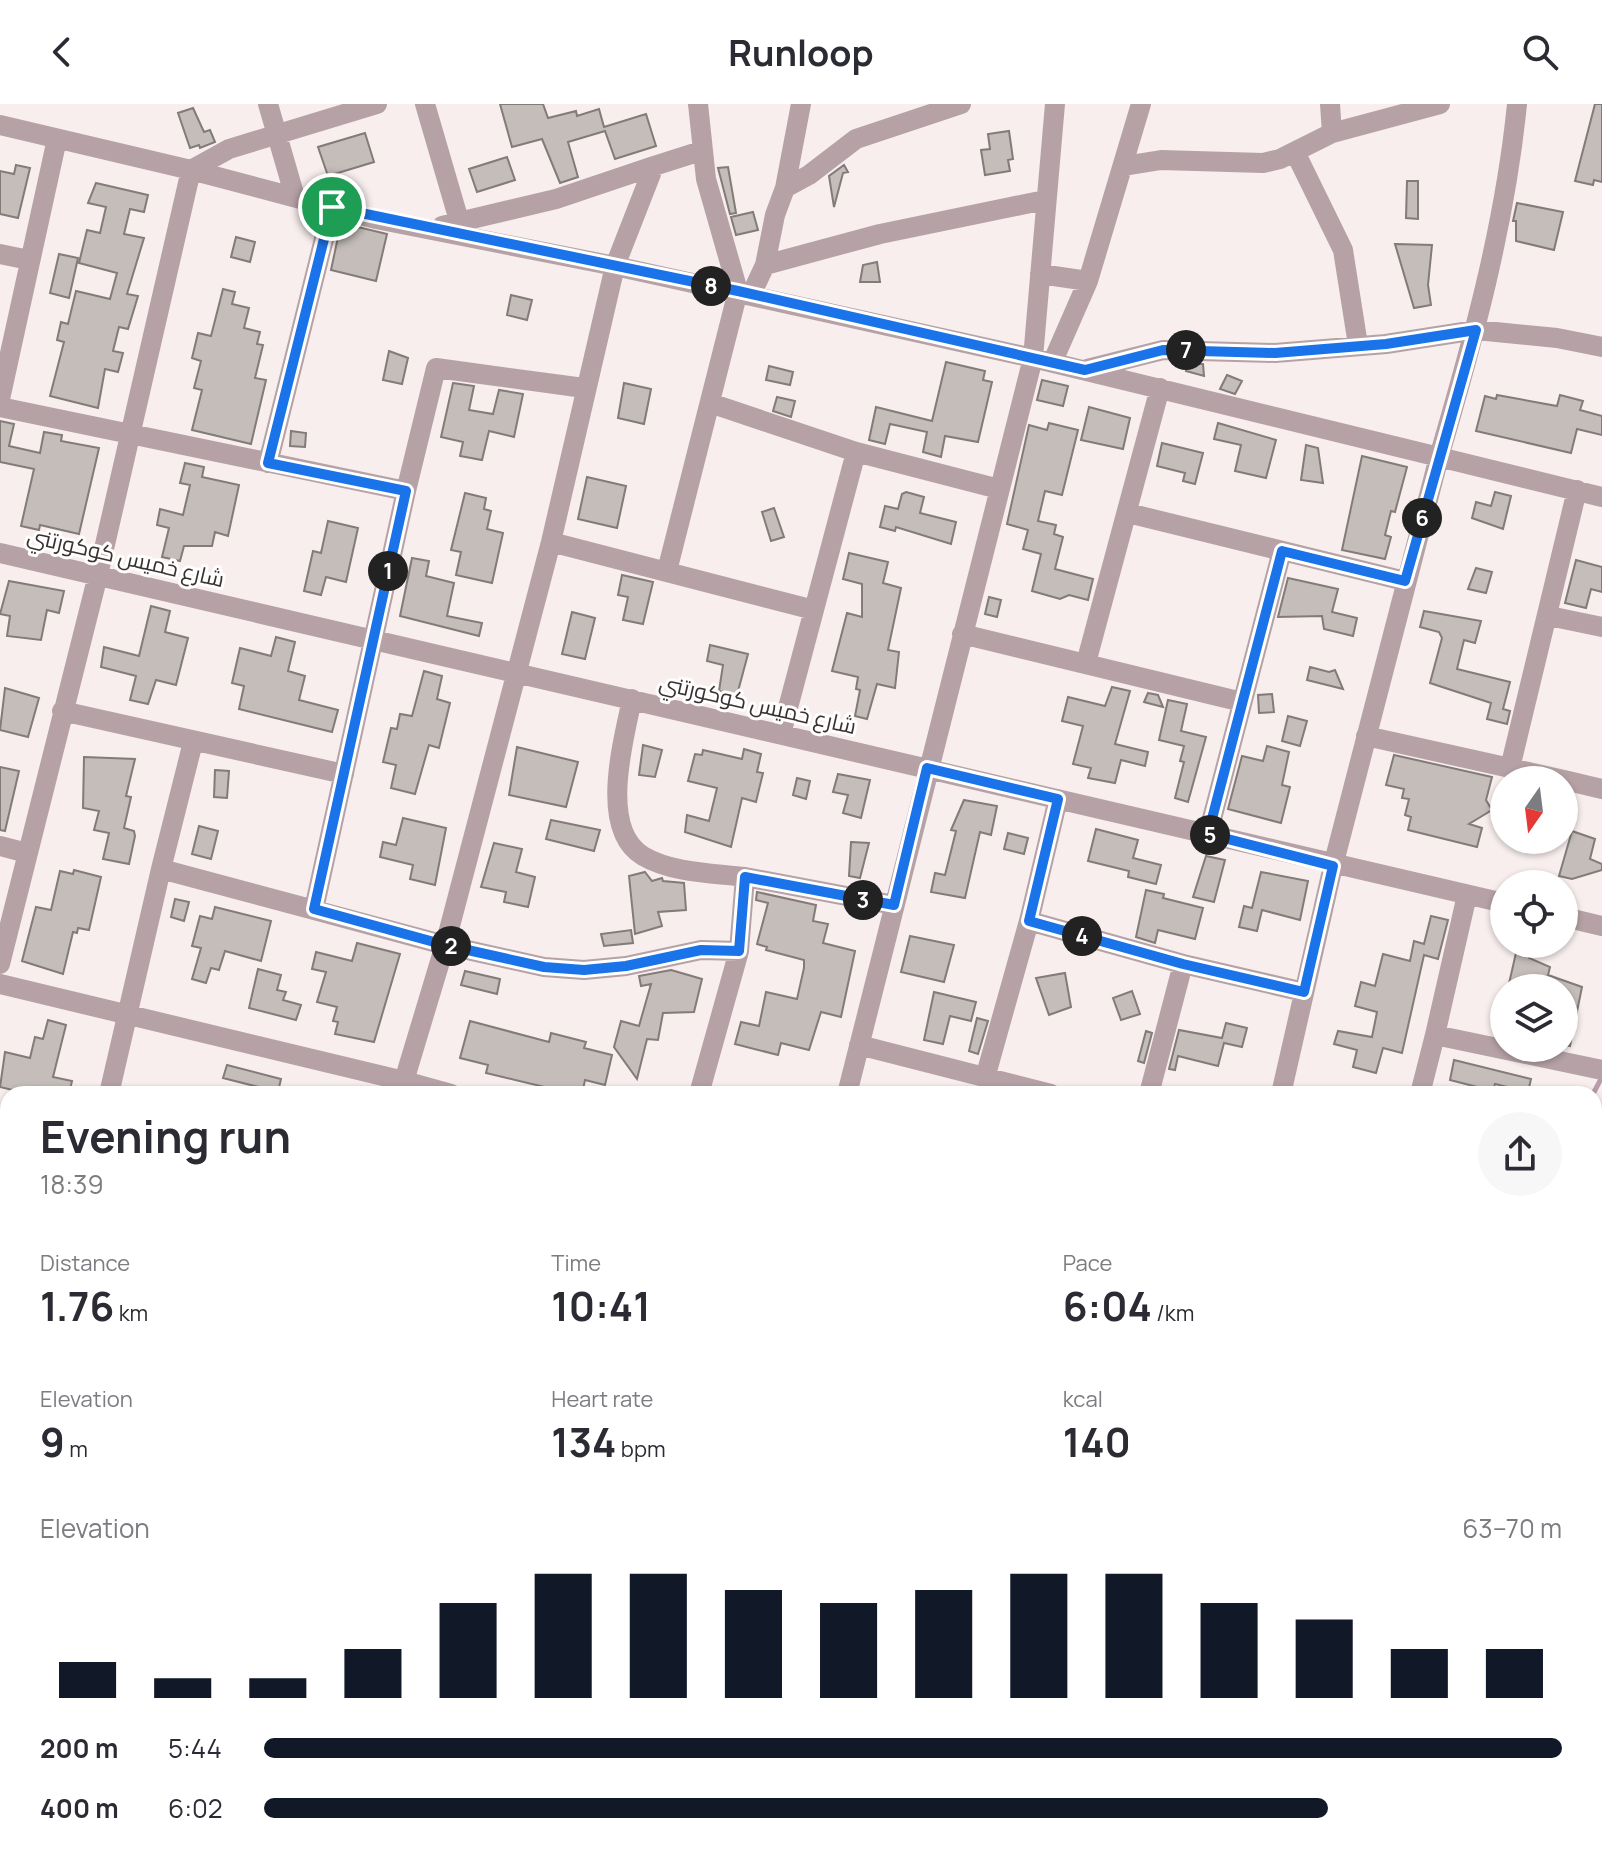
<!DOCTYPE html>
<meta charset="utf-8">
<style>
:root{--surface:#fff;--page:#f7f7f7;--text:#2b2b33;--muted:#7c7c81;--accent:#111827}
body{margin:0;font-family:Manrope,Cairo,sans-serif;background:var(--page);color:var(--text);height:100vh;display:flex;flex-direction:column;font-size:30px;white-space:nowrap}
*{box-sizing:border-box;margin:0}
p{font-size:26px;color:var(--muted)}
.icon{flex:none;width:44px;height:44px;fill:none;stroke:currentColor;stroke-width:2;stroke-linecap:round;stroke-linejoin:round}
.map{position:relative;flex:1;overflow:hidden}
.sheet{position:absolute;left:0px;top:982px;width:1602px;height:770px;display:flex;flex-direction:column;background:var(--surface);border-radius:24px 24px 0 0;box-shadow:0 2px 6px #0004}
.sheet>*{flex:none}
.needle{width:52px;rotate:194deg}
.buttons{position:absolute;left:1490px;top:662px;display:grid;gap:16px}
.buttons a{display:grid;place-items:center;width:88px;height:88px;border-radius:50%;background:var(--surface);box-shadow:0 2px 6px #0004;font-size:40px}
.pin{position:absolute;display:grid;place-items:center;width:68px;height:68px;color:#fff;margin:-34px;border:4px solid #fff;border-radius:50%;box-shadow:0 2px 8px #0007}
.km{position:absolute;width:40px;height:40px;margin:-20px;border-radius:50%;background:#222;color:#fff;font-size:22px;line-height:40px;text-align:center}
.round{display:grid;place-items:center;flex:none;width:84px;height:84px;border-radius:42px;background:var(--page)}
.summary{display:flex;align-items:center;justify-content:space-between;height:136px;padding:0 40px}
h1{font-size:44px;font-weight:700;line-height:60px}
.stats{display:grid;grid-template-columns:repeat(3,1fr);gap:12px;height:136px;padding:8px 40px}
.stats div{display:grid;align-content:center}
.stats b{font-size:40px;font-weight:700}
.stats small{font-size:22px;font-weight:400}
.stats p{font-size:22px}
.chart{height:224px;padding:16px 40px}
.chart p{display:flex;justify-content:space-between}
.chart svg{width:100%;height:144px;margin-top:8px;stroke:var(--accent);stroke-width:6}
ul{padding:0 40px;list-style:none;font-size:26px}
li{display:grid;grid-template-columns:128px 96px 1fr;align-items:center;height:60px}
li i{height:20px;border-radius:10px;background:var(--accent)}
header{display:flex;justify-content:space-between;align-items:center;height:104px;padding:0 40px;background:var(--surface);font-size:36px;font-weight:700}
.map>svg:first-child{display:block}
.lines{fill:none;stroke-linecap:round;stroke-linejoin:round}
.stream{stroke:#b99caa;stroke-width:5}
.building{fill:#c4bdb9;stroke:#827b78;stroke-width:2}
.minor{stroke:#b6a2a6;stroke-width:20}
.route-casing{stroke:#fff;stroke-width:16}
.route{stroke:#1a73e8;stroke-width:10}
.labels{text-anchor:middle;stroke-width:6;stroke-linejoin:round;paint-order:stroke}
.street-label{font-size:22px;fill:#353231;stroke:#fffdfd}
</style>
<header><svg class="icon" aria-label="back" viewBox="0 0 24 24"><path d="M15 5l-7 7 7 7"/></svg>Runloop<svg class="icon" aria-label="search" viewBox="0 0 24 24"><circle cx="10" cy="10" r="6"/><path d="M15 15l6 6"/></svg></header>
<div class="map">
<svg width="1602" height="1751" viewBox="0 0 1602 1751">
<rect width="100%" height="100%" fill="#f7eeed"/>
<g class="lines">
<path class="stream" d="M 1593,990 L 1602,973"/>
</g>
<path class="building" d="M 500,0 L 543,0 L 548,14 L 576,7 L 577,12 L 599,5 L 604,23 L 646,10 L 656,42 L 615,55 L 605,27 L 568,38 L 578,73 L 560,79 L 542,35 L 512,43 Z
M 1595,0 L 1602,0 L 1602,78 L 1594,76 L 1593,81 L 1575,77 Z
M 193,4 L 204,28 L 210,26 L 215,38 L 200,44 L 199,41 L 190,44 L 178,9 Z
M 1009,27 L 1013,55 L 1008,56 L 1010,67 L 985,71 L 981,46 L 990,45 L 988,30 Z
M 365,29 L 374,58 L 328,72 L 318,43 Z
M 507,53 L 515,76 L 477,88 L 469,65 Z
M 16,61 L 30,64 L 18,114 L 0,110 L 0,67 L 14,70 Z
M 844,61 L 848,68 L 843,69 L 834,103 L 829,72 Z
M 728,63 L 736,109 L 730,110 L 718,64 Z
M 1407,77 L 1418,77 L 1418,115 L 1406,114 Z
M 96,79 L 148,91 L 144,108 L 130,105 L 124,130 L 144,134 L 127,190 L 138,192 L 128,225 L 119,223 L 113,247 L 123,249 L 118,268 L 105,265 L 98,304 L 50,292 L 64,238 L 57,236 L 61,218 L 68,220 L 76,187 L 110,195 L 117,169 L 79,159 L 87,126 L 100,129 L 106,103 L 88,99 Z
M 1517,99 L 1563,108 L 1554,146 L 1516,137 L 1516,117 L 1513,117 Z
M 753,108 L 758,126 L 736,131 L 731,113 Z
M 341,119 L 387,130 L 376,177 L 331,166 Z
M 236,133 L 255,138 L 250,158 L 231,153 Z
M 1395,140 L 1432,141 L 1428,181 L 1431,201 L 1414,204 Z
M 59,150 L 78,154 L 69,194 L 50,189 Z
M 877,158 L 880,178 L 860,178 L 863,161 Z
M 223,185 L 235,188 L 232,200 L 249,204 L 244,224 L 260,228 L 257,240 L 263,241 L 255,274 L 266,276 L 251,340 L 192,326 L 202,286 L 194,284 L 201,257 L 192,254 L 198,229 L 211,232 Z
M 511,191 L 532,196 L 527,216 L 507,211 Z
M 389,247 L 408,254 L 402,280 L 383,276 Z
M 946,258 L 985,267 L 983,276 L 992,278 L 978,338 L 945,332 L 941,353 L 923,348 L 927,328 L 890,320 L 885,340 L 869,336 L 876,303 L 932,317 Z
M 1188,260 L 1203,260 L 1204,272 L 1186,267 Z
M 769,262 L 793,268 L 790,281 L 766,276 Z
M 1227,271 L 1242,277 L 1235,290 L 1220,285 Z
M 1042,276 L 1068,282 L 1063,302 L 1037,296 Z
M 453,279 L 474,282 L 469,306 L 493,310 L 499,286 L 523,290 L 514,333 L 489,327 L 482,356 L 460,352 L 463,338 L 441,333 Z
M 624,279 L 651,285 L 644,320 L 618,314 Z
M 1497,291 L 1557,302 L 1560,291 L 1583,297 L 1580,306 L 1602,312 L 1602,331 L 1577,325 L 1571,349 L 1476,327 L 1485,292 L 1496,295 Z
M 777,293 L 795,297 L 791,313 L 773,307 Z
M 1089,303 L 1130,314 L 1123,345 L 1081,336 Z
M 0,317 L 14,320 L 9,342 L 40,349 L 44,328 L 62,331 L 61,337 L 99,344 L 79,430 L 40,421 L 39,426 L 21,422 L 34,365 L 0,358 Z
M 1049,319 L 1078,326 L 1062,391 L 1045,387 L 1038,417 L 1056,421 L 1054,430 L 1063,433 L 1055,465 L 1093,475 L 1088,496 L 1069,491 L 1060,495 L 1032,487 L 1041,450 L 1023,445 L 1028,426 L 1007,420 L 1029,321 L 1047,326 Z
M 1218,319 L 1276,336 L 1266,374 L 1235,367 L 1241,341 L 1214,335 Z
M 291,327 L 306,329 L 305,343 L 290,342 Z
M 1162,339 L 1203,349 L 1195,380 L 1183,377 L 1185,369 L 1157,362 Z
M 1306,341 L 1318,344 L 1323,379 L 1301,376 Z
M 1362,352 L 1407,363 L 1395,408 L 1391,407 L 1385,431 L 1391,433 L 1385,455 L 1342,446 Z
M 185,359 L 204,363 L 202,373 L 239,381 L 228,432 L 215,428 L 212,442 L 184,442 L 180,457 L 162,453 L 169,424 L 157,421 L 160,405 L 183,411 L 190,381 L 180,379 Z
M 587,373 L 626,382 L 617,424 L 578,415 Z
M 906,388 L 924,393 L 920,409 L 956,418 L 951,440 L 896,423 L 895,427 L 880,423 L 885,402 L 898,405 L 902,390 Z
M 1495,388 L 1511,392 L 1503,425 L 1472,414 L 1476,398 L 1491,402 Z
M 465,389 L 486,394 L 484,405 L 491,407 L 487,425 L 503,429 L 492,479 L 456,471 L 461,448 L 451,446 Z
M 774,404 L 784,433 L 771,437 L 762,408 Z
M 328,417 L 358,424 L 346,478 L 326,473 L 321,491 L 304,487 L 313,447 L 321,449 Z
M 849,449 L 888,458 L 883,479 L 901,484 L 888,546 L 899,548 L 895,584 L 877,580 L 867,615 L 855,612 L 860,586 L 856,585 L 858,573 L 832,567 L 847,509 L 862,513 L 862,480 L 843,475 Z
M 412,454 L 429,457 L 426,472 L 454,479 L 447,512 L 482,519 L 479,532 L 400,512 Z
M 1576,456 L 1602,463 L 1602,488 L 1591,485 L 1586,504 L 1565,499 Z
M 1476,464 L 1492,468 L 1486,489 L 1468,485 Z
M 622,471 L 653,478 L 643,520 L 623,516 L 628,493 L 618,491 Z
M 1288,474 L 1338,485 L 1332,508 L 1357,514 L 1353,532 L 1324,525 L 1322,512 L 1278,513 Z
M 9,477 L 64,487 L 59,509 L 47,506 L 41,536 L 7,532 L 10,512 L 0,510 Z
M 989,493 L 1001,496 L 997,513 L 985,510 Z
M 151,502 L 170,507 L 165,528 L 188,534 L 176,581 L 156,576 L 148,600 L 130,596 L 136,572 L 101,563 L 104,543 L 139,552 Z
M 1424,507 L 1481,517 L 1475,539 L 1464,536 L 1457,565 L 1510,578 L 1503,605 L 1510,607 L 1507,620 L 1487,615 L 1491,599 L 1430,579 L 1442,534 L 1439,528 L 1420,523 Z
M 572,508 L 595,514 L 585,555 L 562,550 Z
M 276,533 L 295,538 L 288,567 L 305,572 L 299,596 L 338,606 L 332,628 L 239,605 L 244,582 L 232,579 L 240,544 L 271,552 Z
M 710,541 L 748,550 L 737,591 L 719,587 L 723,561 L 707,557 Z
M 1310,563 L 1329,568 L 1335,566 L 1343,585 L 1307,576 Z
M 424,567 L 442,572 L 437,595 L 450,599 L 439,644 L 429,641 L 415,690 L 391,684 L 396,661 L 383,658 L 391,624 L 397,625 L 400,610 L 412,612 Z
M 1112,583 L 1130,587 L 1115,640 L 1148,648 L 1145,662 L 1121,656 L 1115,679 L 1088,674 L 1091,664 L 1073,660 L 1083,622 L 1062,617 L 1068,593 L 1105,602 Z
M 5,584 L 39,594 L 28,633 L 0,626 Z
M 1148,589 L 1158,591 L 1163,603 L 1144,598 Z
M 1272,590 L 1274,608 L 1259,609 L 1258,591 Z
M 1168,596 L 1187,600 L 1181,627 L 1206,633 L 1188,698 L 1175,694 L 1184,658 L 1180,657 L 1184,642 L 1159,636 Z
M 1288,612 L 1307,617 L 1300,642 L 1282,637 Z
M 643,641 L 662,646 L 655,673 L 639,671 Z
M 1267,642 L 1289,648 L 1282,681 L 1290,683 L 1281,719 L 1228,705 L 1242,652 L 1263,657 Z
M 517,643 L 578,658 L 566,703 L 509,691 Z
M 744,645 L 761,650 L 757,668 L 763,669 L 756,698 L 742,694 L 731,743 L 685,728 L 687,711 L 709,717 L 717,684 L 688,677 L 695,650 L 702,651 L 703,646 L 742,655 Z
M 1394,651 L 1492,673 L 1486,696 L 1492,706 L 1469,720 L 1482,724 L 1477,743 L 1408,726 L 1411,713 L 1405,711 L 1409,695 L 1402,694 L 1404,685 L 1386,681 Z
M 84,653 L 135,655 L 126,692 L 131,693 L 124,724 L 134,727 L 135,732 L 129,760 L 103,755 L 109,729 L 94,726 L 99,707 L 83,704 Z
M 0,663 L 19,667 L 5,727 L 0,726 Z
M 215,666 L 229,667 L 227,694 L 214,693 Z
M 838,670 L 870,676 L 861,714 L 843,709 L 848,691 L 833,688 Z
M 797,674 L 810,677 L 806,695 L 793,691 Z
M 964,696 L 997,702 L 991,731 L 980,728 L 965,794 L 931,788 L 935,769 L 945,771 L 956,727 L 951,726 Z
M 403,714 L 446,724 L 435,781 L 410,775 L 413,761 L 380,753 L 383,738 L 396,741 Z
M 551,716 L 600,726 L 594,747 L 546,735 Z
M 199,722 L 218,727 L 211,755 L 192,750 Z
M 1096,725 L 1138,736 L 1133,754 L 1161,761 L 1156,780 L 1128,773 L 1129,767 L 1088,757 Z
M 1572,727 L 1595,735 L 1590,755 L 1602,760 L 1602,766 L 1572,775 L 1559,772 Z
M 1008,729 L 1028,734 L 1024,750 L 1004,745 Z
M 851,738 L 869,739 L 860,774 L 849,772 Z
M 494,739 L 522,745 L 516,768 L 535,773 L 528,803 L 504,798 L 506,788 L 481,783 Z
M 1206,752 L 1225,756 L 1214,798 L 1193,793 Z
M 74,766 L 101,773 L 89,826 L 78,824 L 77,829 L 73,828 L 63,870 L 22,857 L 36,803 L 51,806 L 60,767 L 73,770 Z
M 645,768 L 652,777 L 662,774 L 663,777 L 684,779 L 686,806 L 658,808 L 662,822 L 635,830 L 629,772 Z
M 1261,768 L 1308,777 L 1300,816 L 1262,806 L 1257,827 L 1239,823 L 1244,802 L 1252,804 Z
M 1146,786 L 1164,790 L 1163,794 L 1203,804 L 1195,835 L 1158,826 L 1155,839 L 1136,833 Z
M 757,788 L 816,801 L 813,817 L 828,820 L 823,839 L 855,847 L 841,913 L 821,908 L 809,946 L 781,939 L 778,951 L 735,940 L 741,918 L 759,922 L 766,888 L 797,895 L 804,864 L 804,856 L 766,846 L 767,843 L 757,840 L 768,799 L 756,796 Z
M 175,795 L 189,798 L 184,817 L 171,813 Z
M 215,803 L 271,817 L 261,857 L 225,847 L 219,866 L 211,864 L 206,879 L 192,875 L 201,844 L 192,842 L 200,812 L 212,815 Z
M 1431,812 L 1448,816 L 1438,855 L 1424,851 L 1402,949 L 1383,944 L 1376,969 L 1353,963 L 1357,946 L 1334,940 L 1338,927 L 1372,933 L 1377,908 L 1355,902 L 1361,878 L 1375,882 L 1383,850 L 1410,857 L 1414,837 L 1424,840 Z
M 631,826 L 633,839 L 604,842 L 601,830 Z
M 910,832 L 954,841 L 944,878 L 901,868 Z
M 357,839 L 400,850 L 374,938 L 335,930 L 338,918 L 333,917 L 337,903 L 317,898 L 326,868 L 312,865 L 316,848 L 352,857 Z
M 1518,840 L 1532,840 L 1529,854 L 1550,863 L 1548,871 L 1582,883 L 1570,942 L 1564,941 L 1564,884 L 1508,884 Z
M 258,865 L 281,871 L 277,886 L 286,888 L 283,896 L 301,901 L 296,916 L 249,904 Z
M 671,866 L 702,875 L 694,908 L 663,909 L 658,936 L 647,935 L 637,975 L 614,943 L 621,917 L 639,922 L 651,880 L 641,882 L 639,872 Z
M 465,867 L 500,875 L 497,890 L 461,881 Z
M 1065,869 L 1071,903 L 1049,911 L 1036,874 Z
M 1132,887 L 1140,910 L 1121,916 L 1113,894 Z
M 934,888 L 976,898 L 971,917 L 950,912 L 943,940 L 924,936 Z
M 977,914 L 988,917 L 978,950 L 969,947 Z
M 48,916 L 66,921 L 53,973 L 72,977 L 69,990 L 40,983 L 38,990 L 29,990 L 0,983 L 5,948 L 30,954 L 35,933 L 43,935 Z
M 470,917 L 549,938 L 551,929 L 586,938 L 584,944 L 612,951 L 605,981 L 585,976 L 582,990 L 556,990 L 557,986 L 486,969 L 488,961 L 460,954 Z
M 1226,919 L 1247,924 L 1242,943 L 1224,939 L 1218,962 L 1178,952 L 1175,966 L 1169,965 L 1179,926 L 1222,934 Z
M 1146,927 L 1152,929 L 1144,959 L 1138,957 Z
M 1454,956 L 1531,975 L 1528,988 L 1495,980 L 1493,987 L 1450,976 Z
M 227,961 L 281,975 L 278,988 L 223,974 Z"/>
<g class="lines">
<path class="minor" d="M 268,0 L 295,93
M 425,0 L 460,120
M 1330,0 L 1332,29
M 1517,0 C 1505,121 1473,237 1439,353 L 1602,393
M 0,21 L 191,66 L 229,45 L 377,0
M 1295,48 L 1343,146 L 1358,241
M 1124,62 L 1161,56 L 1263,59 L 1280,55 L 1332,29 L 1440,0
M 785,84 L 801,0
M 442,122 L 556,95 L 654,62
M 0,150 L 29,156
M 765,161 L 775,111 L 785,84 L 809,71 L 856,35 L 961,0
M 1040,170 L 1088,177
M 751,191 L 765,161 L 880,130 L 1045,96
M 1053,257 L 1088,177 L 1141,0
M 1087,265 L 1163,246 L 1275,249 L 1386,240 L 1476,226 L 1557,234 L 1602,243
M 0,295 L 57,35
M 710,299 L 856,348 L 999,385
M 0,303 L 406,387 L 314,805
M 268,359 L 332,103
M 406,387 L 436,264 L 584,284
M 1128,409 L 1405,477
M 551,438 L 814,506
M 0,449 L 1504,799
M 667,467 L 738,187 L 706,75 L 698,0
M 1549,512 L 1602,523
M 962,530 L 1242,598
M 1086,559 L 1160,284
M 632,595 C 624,635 598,725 643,752 C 672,769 712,769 745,773
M 62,607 L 344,670
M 781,630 L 856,348
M 1366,632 L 1564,676
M 1510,664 L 1577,386
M 1564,676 L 1602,685
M 1208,730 L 1282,447
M 0,742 L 27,749
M 161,765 L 193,638
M 1467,791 L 1435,931 L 1602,966
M 1564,813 L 1602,822
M 1029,817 L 1183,860 L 1304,888
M 0,860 L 98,471 L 191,66 L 376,115 L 615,162 L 654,62 L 701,47
M 0,880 L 404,977 L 445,841 L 551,438 L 615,162 L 1033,254 L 1055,0
M 859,941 L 1051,990
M 985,974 L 1029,817 L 1058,695
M 401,988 L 404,977 L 451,990
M 109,990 L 161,765 L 445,841 L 544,863 L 584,866 L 626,862 L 701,846 L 739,847
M 699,990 L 739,847 L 745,773 L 894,801
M 847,990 L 1033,254 L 1439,353 L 1333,762 L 1281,990
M 1149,990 L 1183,860
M 1420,990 L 1435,931
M 0,1027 L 8,1029
M 0,1182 L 8,1184
M 1594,1266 L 1602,1268
M 0,1313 L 8,1315
M 1594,1404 L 1602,1406
M 0,1427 L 8,1404
M 0,1465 L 8,1467
M 0,1550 L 8,1551
M 1594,1601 L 1602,1563
M 0,1602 L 8,1604
M 1594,1686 L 1602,1688
M 0,1689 L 8,1690
M 273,1744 L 287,1747 L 305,1744
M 721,1744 L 790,1751
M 75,1751 L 77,1744
M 677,1751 L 678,1744
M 965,1751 L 967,1744
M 1182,1751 L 1183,1744
M 1470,1751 L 1471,1744"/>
</g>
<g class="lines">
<defs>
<path id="route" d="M 332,103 L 738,187 L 1085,266 L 1163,246 L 1275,249 L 1386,240 L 1476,226 L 1405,477 L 1282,447 L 1208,730 L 1333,762 L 1304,888 L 1183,860 L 1029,817 L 1058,695 L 927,664 L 894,801 L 745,773 L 739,847 L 701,846 L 626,862 L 584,866 L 544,863 L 445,841 L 314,805 L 406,387 L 268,359 Z"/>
</defs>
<use href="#route" class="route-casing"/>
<use href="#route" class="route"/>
</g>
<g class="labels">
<g class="street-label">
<text transform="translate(126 453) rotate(13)" y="8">شارع خميس كوكورتني</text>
<text transform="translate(758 600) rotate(13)" y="8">شارع خميس كوكورتني</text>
</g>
</g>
</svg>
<div class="buttons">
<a><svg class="needle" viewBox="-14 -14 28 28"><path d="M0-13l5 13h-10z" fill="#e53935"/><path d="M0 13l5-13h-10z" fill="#7c7c81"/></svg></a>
<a><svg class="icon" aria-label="locate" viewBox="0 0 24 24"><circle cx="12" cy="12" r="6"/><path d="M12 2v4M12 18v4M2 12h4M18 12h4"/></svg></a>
<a><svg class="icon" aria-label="layers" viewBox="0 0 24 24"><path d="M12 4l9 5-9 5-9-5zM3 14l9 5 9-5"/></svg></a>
</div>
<div class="pin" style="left:332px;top:103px;background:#1e9e55"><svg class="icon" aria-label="arrive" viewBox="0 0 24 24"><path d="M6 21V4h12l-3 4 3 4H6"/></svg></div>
<b class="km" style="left:388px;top:467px">1</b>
<b class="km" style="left:451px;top:842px">2</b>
<b class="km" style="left:863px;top:796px">3</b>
<b class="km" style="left:1082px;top:832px">4</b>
<b class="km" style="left:1210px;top:731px">5</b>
<b class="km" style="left:1422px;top:414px">6</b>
<b class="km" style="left:1186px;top:246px">7</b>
<b class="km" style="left:711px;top:182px">8</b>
<section class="sheet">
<div class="summary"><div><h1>Evening run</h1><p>18:39</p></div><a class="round"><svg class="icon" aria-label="share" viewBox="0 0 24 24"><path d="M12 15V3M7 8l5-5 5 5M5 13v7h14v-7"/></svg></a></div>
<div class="stats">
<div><p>Distance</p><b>1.76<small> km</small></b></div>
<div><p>Time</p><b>10:41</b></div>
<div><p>Pace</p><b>6:04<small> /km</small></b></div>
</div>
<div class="stats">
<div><p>Elevation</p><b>9<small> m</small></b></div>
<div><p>Heart rate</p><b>134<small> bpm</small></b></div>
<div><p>kcal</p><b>140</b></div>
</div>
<div class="chart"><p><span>Elevation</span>63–70 m</p>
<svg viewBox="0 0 160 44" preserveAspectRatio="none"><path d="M5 44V33M15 44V38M25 44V38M35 44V29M45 44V15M55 44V6M65 44V6M75 44V11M85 44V15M95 44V11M105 44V6M115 44V6M125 44V15M135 44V20M145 44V29M155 44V29"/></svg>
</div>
<ul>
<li><b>200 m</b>5:44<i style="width:100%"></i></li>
<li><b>400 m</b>6:02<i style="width:82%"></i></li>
</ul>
</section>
</div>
